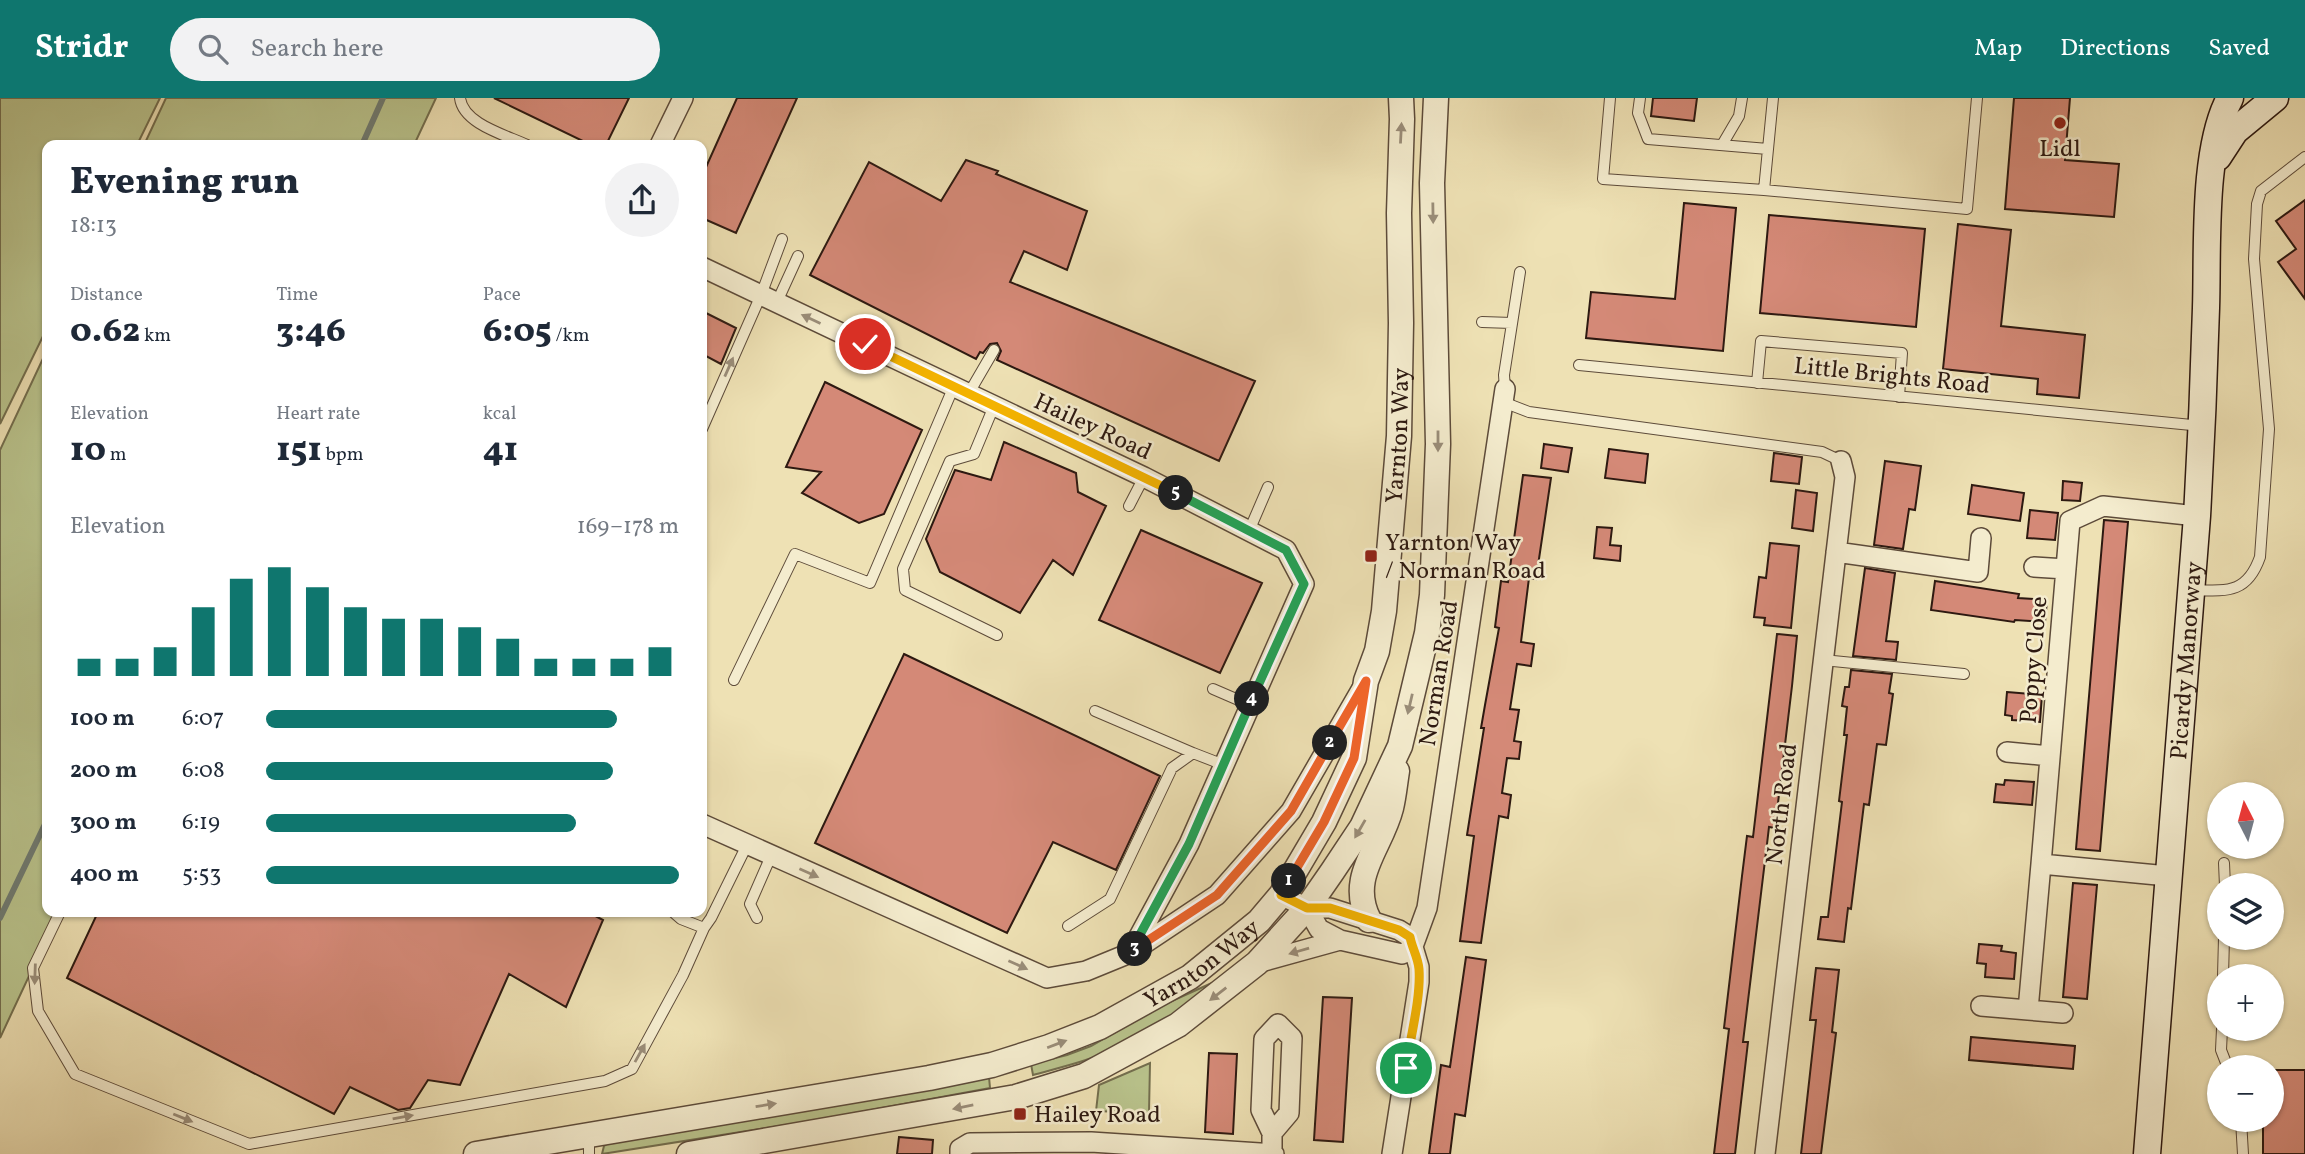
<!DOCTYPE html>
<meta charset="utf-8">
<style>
:root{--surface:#fff;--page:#f2f2f3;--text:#1f2937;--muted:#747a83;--accent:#0f766e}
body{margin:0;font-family:Vollkorn,serif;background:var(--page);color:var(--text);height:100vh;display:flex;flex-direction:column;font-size:26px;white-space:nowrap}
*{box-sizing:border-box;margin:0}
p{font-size:23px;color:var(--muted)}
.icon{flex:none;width:38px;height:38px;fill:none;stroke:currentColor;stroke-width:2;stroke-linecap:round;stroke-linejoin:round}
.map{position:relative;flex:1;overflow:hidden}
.side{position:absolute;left:42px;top:42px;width:665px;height:777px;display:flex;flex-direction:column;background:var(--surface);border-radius:14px;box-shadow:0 2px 5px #0004}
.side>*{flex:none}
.needle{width:46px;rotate:354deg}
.buttons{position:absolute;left:2207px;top:684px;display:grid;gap:14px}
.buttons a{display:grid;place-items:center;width:77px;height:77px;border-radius:50%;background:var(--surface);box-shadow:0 2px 5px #0004;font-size:35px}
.pin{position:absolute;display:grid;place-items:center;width:60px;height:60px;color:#fff;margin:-30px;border:4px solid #fff;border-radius:50%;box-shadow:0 2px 7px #0007}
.km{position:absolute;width:35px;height:35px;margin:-18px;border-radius:50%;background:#222;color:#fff;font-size:19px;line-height:35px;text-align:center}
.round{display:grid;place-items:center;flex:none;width:74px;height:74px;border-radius:37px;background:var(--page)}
.summary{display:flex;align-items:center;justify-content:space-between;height:119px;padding:0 28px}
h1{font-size:38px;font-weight:800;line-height:52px}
.stats{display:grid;grid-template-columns:repeat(3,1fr);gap:10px;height:119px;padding:7px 28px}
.stats div{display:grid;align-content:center}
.stats b{font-size:35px;font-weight:800}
.stats small{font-size:19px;font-weight:400}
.stats p{font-size:19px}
.chart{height:196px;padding:14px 28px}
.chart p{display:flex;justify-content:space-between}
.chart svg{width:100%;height:126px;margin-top:7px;stroke:var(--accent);stroke-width:6}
ul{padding:0 28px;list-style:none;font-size:23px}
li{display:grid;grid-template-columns:112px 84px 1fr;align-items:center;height:52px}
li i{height:18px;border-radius:9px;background:var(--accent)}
header{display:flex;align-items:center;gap:42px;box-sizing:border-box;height:98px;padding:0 35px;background:var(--accent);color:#fff}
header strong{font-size:33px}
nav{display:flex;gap:38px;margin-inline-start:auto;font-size:24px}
.search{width:490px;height:63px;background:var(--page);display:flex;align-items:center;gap:18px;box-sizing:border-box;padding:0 24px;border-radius:38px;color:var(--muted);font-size:26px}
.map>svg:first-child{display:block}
.green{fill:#b9c38c;stroke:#736e4e;stroke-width:2}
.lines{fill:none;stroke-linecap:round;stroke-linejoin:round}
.stream{stroke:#6f7b72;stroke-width:6}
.building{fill:#d48977;stroke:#2d1911;stroke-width:2}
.service-casing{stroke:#5d4b3a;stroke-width:12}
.minor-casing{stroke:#5d4b3a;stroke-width:22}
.tertiary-casing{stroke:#5d4b3a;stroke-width:27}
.secondary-casing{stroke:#2d1911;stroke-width:29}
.service{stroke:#f4ecce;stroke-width:10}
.minor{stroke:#f4ecce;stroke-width:19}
.tertiary{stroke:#f4ecce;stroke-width:24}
.secondary{stroke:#f4ecce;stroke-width:26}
.oneway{fill:#9a8d79}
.split-1-casing{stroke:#fff;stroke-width:14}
.split-2-casing{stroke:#fff;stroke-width:14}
.split-3-casing{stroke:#fff;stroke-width:14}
.split-4-casing{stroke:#fff;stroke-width:14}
.split-5-casing{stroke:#fff;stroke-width:14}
.split-6-casing{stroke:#fff;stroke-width:14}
.split-1{stroke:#f5b400;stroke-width:9}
.split-2{stroke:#f0652b;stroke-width:9}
.split-3{stroke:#f0652b;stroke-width:9}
.split-4{stroke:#22a559;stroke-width:9}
.split-5{stroke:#22a559;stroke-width:9}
.split-6{stroke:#f5b400;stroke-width:9}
.poi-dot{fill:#8f2418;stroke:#f4ecce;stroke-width:2.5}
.labels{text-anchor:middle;stroke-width:5;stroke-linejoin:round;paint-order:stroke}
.poi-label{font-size:24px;fill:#2d1911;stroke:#f4ecce;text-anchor:start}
.street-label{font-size:24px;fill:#2d1911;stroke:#f4ecce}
</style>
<header>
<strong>Stridr</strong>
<div class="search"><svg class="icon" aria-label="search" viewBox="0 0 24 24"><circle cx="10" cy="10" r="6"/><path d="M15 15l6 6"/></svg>Search here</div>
<nav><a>Map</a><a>Directions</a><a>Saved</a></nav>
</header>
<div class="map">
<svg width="2305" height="1056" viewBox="0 0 2305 1056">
<rect width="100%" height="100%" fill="#eee1b4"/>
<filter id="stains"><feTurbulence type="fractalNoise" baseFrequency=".00286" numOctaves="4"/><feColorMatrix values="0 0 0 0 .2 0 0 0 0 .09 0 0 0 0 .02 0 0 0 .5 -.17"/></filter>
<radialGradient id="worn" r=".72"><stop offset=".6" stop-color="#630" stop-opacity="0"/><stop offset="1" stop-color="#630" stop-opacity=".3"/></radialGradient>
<path class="green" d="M 0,0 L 160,0 L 137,47 L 47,47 L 47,230 L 0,326 Z
M 166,0 L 436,0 L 414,47 L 144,47 Z
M 47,252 L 47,814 L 59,814 L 0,940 L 0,352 Z
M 1223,880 C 1191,905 1157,930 1120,948 C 1093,962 1062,969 1033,977 L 1031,966 L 1067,957 L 1091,948 L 1163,907 Z
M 1150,965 L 1149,1015 L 1096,1013 L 1099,987 Z
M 989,979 L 990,990 L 817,1022 L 602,1056 L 604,1048 L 614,1042 Z"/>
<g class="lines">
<path class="stream" d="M 362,47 L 383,0
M 0,820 L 47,722"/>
</g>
<path class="building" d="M 494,0 L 629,0 L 606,47 L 591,47 Z
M 737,0 L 797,0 L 736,135 L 702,120 L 702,78 Z
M 1653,0 L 1697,0 L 1694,23 L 1651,18 Z
M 2014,0 L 2070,0 L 2065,62 L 2119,66 L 2114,119 L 2005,111 Z
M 966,62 L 998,73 L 996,76 L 1087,113 L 1067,172 L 1024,153 L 1010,184 L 1255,283 L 1219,363 L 997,262 L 1001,253 L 997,245 L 990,246 L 983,255 L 980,254 L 976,261 L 810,177 L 869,64 L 941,103 Z
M 2305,102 L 2305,201 L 2278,164 L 2296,151 L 2276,123 Z
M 1684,105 L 1736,110 L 1723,253 L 1586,240 L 1591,194 L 1675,201 Z
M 1769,117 L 1925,131 L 1916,229 L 1760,215 Z
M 1958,126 L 2011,132 L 2001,228 L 2085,237 L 2079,300 L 2037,296 L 2038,281 L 1943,271 Z
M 702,213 L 736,230 L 721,266 L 702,256 Z
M 825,284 L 922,332 L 884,416 L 859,425 L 802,395 L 821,374 L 786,369 Z
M 1004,344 L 1076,375 L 1078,394 L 1106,408 L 1073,477 L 1053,462 L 1020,515 L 940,474 L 926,441 L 955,372 L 991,382 Z
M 1544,346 L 1572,350 L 1568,374 L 1541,370 Z
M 1609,351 L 1648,356 L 1645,385 L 1605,380 Z
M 1774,355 L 1802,359 L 1799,386 L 1771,383 Z
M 1885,363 L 1921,368 L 1915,412 L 1909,411 L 1903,451 L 1874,447 Z
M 1523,377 L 1551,380 L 1536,481 L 1529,480 L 1521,544 L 1534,546 L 1531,568 L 1517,566 L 1510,611 L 1519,612 L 1514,643 L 1521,644 L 1519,661 L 1507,660 L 1502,695 L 1511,697 L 1508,720 L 1499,718 L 1481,845 L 1460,843 L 1474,738 L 1467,737 L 1484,630 L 1481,630 L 1485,607 L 1499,530 L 1495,529 L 1501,483 L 1508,484 Z
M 2063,383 L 2082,385 L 2080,403 L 2062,402 Z
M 1972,387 L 2024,395 L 2020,423 L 1968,416 Z
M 1796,392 L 1817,395 L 1813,433 L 1792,430 Z
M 2030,412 L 2058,415 L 2055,442 L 2027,440 Z
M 2104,422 L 2128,424 L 2100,753 L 2076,751 Z
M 1597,429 L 1612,430 L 1610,447 L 1621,448 L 1620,463 L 1594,460 Z
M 1141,432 L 1262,485 L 1220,575 L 1099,522 Z
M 1770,445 L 1799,448 L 1791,530 L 1764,527 L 1765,520 L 1754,519 L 1759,479 L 1766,480 Z
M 1865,470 L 1895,475 L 1886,543 L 1898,544 L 1896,562 L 1853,558 Z
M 1935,483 L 2019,496 L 2018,500 L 2047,502 L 2045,524 L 2015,522 L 2014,524 L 1931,512 Z
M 1777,536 L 1797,538 L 1792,588 L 1775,730 L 1769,729 L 1767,746 L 1743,944 L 1748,944 L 1735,1056 L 1714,1056 L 1729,931 L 1724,930 L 1742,778 L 1747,738 L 1753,739 Z
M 904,556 L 1160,678 L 1116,772 L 1053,744 L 1007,835 L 815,745 Z
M 1851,572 L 1892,576 L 1889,595 L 1893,596 L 1886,647 L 1877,646 L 1869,707 L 1864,706 L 1851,811 L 1848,810 L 1844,844 L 1818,841 L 1821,819 L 1828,819 L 1842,704 L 1839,703 L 1847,637 L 1844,637 L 1847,609 L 1842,608 L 1845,589 L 1849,589 Z
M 2007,594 L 2042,597 L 2040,624 L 2012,622 L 2012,618 L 2005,617 Z
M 2005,682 L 2034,684 L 2032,707 L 1994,704 L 1996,686 L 2004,687 Z
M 2073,785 L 2097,787 L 2087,901 L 2063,899 Z
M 98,814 L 588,814 L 603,822 L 566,909 L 509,876 L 460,987 L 428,982 L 410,1010 L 398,1012 L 350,989 L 334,1016 L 67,880 Z
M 1979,846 L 2002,848 L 2001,853 L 2016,855 L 2014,881 L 1985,879 L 1986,866 L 1977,865 Z
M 1466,859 L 1486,862 L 1465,1018 L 1455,1016 L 1450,1056 L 1429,1056 L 1441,967 L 1450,969 Z
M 1816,870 L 1839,872 L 1832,934 L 1836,935 L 1821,1056 L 1801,1056 L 1816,922 L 1810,922 Z
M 1323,899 L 1352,900 L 1343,1044 L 1314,1042 Z
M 1971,939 L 2075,948 L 2073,971 L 1969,962 Z
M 1209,955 L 1237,956 L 1233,1036 L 1205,1034 Z
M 2272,972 L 2305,972 L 2305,1056 L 2263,1056 L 2263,1022 L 2272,1022 Z
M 899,1039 L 933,1042 L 932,1056 L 897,1056 Z"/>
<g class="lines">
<defs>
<path id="service" d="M 460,0 C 463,26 506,37 527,47
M 1610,0 L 1603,81 L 1764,92 L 1773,0
M 1640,0 L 1638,15 L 1648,41 L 1768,51
M 1722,47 L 1739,18 L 1742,0
M 1764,92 L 1967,111 L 1977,0
M 777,204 L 798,158
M 1482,224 L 1512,225
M 1579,267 L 2202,328
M 1757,285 L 1761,243 L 1902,255 L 1899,299
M 1505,291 L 1504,277 L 1520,174
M 969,295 L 994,252
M 1503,304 L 1529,314 L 1822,354 L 1841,363
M 994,308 L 974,356 L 950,363 L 903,471 L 905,492 L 997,537
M 702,331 L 761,197 L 782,141
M 1129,408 L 1144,379
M 1249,433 L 1268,389
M 2192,492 C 2227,493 2247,496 2260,459 L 2269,331 L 2254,161 L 2257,106 L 2261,93 L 2305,59
M 1823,562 L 1964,576
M 734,582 L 795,456 L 870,485 L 954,288
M 1213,591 L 1250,607
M 1095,613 L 1193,655
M 2224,765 L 2225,788
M 60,814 L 33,870 L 38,913 L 75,976 L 249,1046 L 605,983 L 632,971 L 683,877 L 704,830 L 711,820 L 747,747
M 673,814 L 681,821 L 704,830
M 757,820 L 750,806 L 771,758
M 1068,828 L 1110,801 L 1172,670 L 1193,655 L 1224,667
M 2223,878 L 2224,840
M 2222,931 L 2221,952 L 2228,970
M 2241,1022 L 2243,1056
M 589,1056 L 589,1038"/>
<path id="minor" d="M 660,47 L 683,0
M 702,169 L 1144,379 L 1286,452 L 1304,486 L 1189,746 L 1130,855
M 1836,454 L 1978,474 L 1981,440
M 2034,469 L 2066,471
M 2007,654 L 2050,658
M 702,726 L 1047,880 L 1086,873 L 1130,855 L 1217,797 L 1291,713 L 1361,592
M 2041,766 L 2028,912 L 2063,915
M 2168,778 L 2041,766 L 2070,423 L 2103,408 L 2197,418
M 1281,797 L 1307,810 L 1330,810 L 1399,832 L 1410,839 L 1419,869 L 1419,884 L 1392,1056
M 1307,810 L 1319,831 L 1340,842
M 1257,865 L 1340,842 L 1402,856 L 1412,851 L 1427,810 L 1505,291
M 1981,908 L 2028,912
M 1272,1035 L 1261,1012 L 1264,941 L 1278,926 L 1292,940 L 1289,1015 L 1272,1035 L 1272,1056
M 960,1056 L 960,1051 L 970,1045 L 1091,1044 L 1274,1056
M 1765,1056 L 1845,379 L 1841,363"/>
<g id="tertiary">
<path d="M 1369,822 C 1347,779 1381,750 1391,710 C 1394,698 1395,685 1397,673"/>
<path id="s1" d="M 476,1056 L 929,980 L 992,967 L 1049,949 L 1100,929 L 1190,879 L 1259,823 L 1281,797 L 1324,724 L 1354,660 L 1366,583 L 1377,553 L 1384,513 L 1399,338 L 1401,225 L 1399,115 L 1402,21 L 1401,0"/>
<path d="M 689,1056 L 1016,999 L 1084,978 L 1178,927 L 1257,865 L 1307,810 L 1332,774 L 1362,729 L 1400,648 L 1427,535 L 1432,497 L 1438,346 L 1432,85 L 1436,0"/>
</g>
<g id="secondary">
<path d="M 2218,59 L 2235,33 L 2275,0"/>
<path id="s2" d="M 2147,1056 L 2197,418 C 2201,349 2204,280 2206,210 C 2208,152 2202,51 2230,0"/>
</g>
</defs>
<use href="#service" class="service-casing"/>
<use href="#minor" class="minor-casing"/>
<use href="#tertiary" class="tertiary-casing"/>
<use href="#secondary" class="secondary-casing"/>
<use href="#service" class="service"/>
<use href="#minor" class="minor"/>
<use href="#tertiary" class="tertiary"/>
<use href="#secondary" class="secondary"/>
</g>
<defs><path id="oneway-solid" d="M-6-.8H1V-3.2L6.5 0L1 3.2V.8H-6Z" transform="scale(1.75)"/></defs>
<g class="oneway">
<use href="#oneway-solid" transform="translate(1401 35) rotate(-87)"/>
<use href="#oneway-solid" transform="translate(1433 115) rotate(89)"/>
<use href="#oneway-solid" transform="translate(811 221) rotate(-155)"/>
<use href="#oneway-solid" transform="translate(729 269) rotate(-66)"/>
<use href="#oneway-solid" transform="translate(1438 343) rotate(90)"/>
<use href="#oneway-solid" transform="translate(1410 606) rotate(103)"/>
<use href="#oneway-solid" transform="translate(1360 731) rotate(120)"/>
<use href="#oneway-solid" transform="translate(809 775) rotate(24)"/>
<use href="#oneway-solid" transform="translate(1299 853) rotate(164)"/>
<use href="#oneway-solid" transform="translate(1018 867) rotate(24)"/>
<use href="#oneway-solid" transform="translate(35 876) rotate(92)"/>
<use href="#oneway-solid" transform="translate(1218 896) rotate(142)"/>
<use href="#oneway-solid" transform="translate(1057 946) rotate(-21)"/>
<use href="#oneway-solid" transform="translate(640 955) rotate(-61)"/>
<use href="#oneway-solid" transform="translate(766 1007) rotate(-9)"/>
<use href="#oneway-solid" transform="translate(963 1009) rotate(169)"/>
<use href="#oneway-solid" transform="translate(403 1019) rotate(-10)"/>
<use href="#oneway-solid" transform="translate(183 1020) rotate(22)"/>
</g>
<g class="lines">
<defs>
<path id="split-1" d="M 1289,783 L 1281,797 L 1307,810 L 1330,810 L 1399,832 L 1410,839 C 1412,850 1418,859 1419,871 C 1421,901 1410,940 1406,970"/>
<path id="split-2" d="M 1289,783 L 1324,724 L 1354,660 L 1366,583 L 1330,645"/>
<path id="split-3" d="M 1135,851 L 1217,797 L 1291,713 L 1330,645"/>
<path id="split-4" d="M 1135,851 L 1130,855 L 1189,746 L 1252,601"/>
<path id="split-5" d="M 1176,395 L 1286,452 L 1304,486 L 1252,601"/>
<path id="split-6" d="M 865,246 L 1176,395"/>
</defs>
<use href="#split-1" class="split-1-casing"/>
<use href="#split-2" class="split-2-casing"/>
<use href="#split-3" class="split-3-casing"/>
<use href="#split-4" class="split-4-casing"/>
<use href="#split-5" class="split-5-casing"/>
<use href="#split-6" class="split-6-casing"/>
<use href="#split-1" class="split-1"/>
<use href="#split-2" class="split-2"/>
<use href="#split-3" class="split-3"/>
<use href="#split-4" class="split-4"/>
<use href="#split-5" class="split-5"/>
<use href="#split-6" class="split-6"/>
</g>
<g class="poi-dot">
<circle cx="2060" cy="25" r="7"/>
<rect x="1364" y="451" width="14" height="14" rx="3.5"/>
<rect x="1013" y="1009" width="14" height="14" rx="3.5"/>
</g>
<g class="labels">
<g class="poi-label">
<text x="2060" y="58" text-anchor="middle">Lidl</text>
<text x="1385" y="452">Yarnton Way<tspan x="1385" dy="28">/ Norman Road</tspan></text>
<text x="1034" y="1024">Hailey Road</text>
</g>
<g class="street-label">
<text transform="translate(1892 277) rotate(6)" y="8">Little Brights Road</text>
<text transform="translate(1093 328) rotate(25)" y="8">Hailey Road</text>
<text dy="8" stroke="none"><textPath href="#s1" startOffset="1346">Yarnton Way</textPath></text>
<text transform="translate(2033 562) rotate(-85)" y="8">Poppy Close</text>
<text dy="8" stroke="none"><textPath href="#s2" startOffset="495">Picardy Manorway</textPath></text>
<text transform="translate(1438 575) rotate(-81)" y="8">Norman Road</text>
<text transform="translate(1781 706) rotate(-83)" y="8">North Road</text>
<text dy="8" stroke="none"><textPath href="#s1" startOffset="758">Yarnton Way</textPath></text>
</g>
</g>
<rect width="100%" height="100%" filter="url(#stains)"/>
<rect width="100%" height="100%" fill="url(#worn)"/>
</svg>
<div class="buttons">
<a><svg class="needle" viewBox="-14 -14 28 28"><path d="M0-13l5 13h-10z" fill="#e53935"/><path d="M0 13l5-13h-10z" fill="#747a83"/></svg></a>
<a><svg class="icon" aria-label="layers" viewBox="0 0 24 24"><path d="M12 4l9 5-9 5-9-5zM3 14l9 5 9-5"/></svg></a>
<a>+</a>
<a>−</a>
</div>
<div class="pin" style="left:1406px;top:970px;background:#1e9e55"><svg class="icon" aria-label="arrive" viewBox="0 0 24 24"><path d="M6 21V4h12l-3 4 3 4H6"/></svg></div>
<div class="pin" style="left:865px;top:246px;background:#d93025"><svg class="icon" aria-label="check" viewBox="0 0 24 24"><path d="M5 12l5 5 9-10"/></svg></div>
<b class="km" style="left:1289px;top:783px">1</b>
<b class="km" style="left:1330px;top:645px">2</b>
<b class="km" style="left:1135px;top:851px">3</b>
<b class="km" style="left:1252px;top:601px">4</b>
<b class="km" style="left:1176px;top:395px">5</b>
<section class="side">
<div class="summary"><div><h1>Evening run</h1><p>18:13</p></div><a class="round"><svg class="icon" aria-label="share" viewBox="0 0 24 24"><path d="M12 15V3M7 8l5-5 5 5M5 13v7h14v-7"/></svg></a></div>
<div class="stats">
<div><p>Distance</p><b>0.62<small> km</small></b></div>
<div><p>Time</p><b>3:46</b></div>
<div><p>Pace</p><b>6:05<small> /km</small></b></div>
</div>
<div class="stats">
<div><p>Elevation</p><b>10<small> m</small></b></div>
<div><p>Heart rate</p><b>151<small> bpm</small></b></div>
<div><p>kcal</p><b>41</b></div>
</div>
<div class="chart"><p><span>Elevation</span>169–178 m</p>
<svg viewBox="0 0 160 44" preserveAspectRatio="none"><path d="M5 44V38M15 44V38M25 44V34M35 44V20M45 44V10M55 44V6M65 44V13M75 44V20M85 44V24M95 44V24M105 44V27M115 44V31M125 44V38M135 44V38M145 44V38M155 44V34"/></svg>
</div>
<ul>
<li><b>100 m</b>6:07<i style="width:85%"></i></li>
<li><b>200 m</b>6:08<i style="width:84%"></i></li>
<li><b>300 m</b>6:19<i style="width:75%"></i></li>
<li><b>400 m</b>5:53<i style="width:100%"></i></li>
</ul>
</section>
</div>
